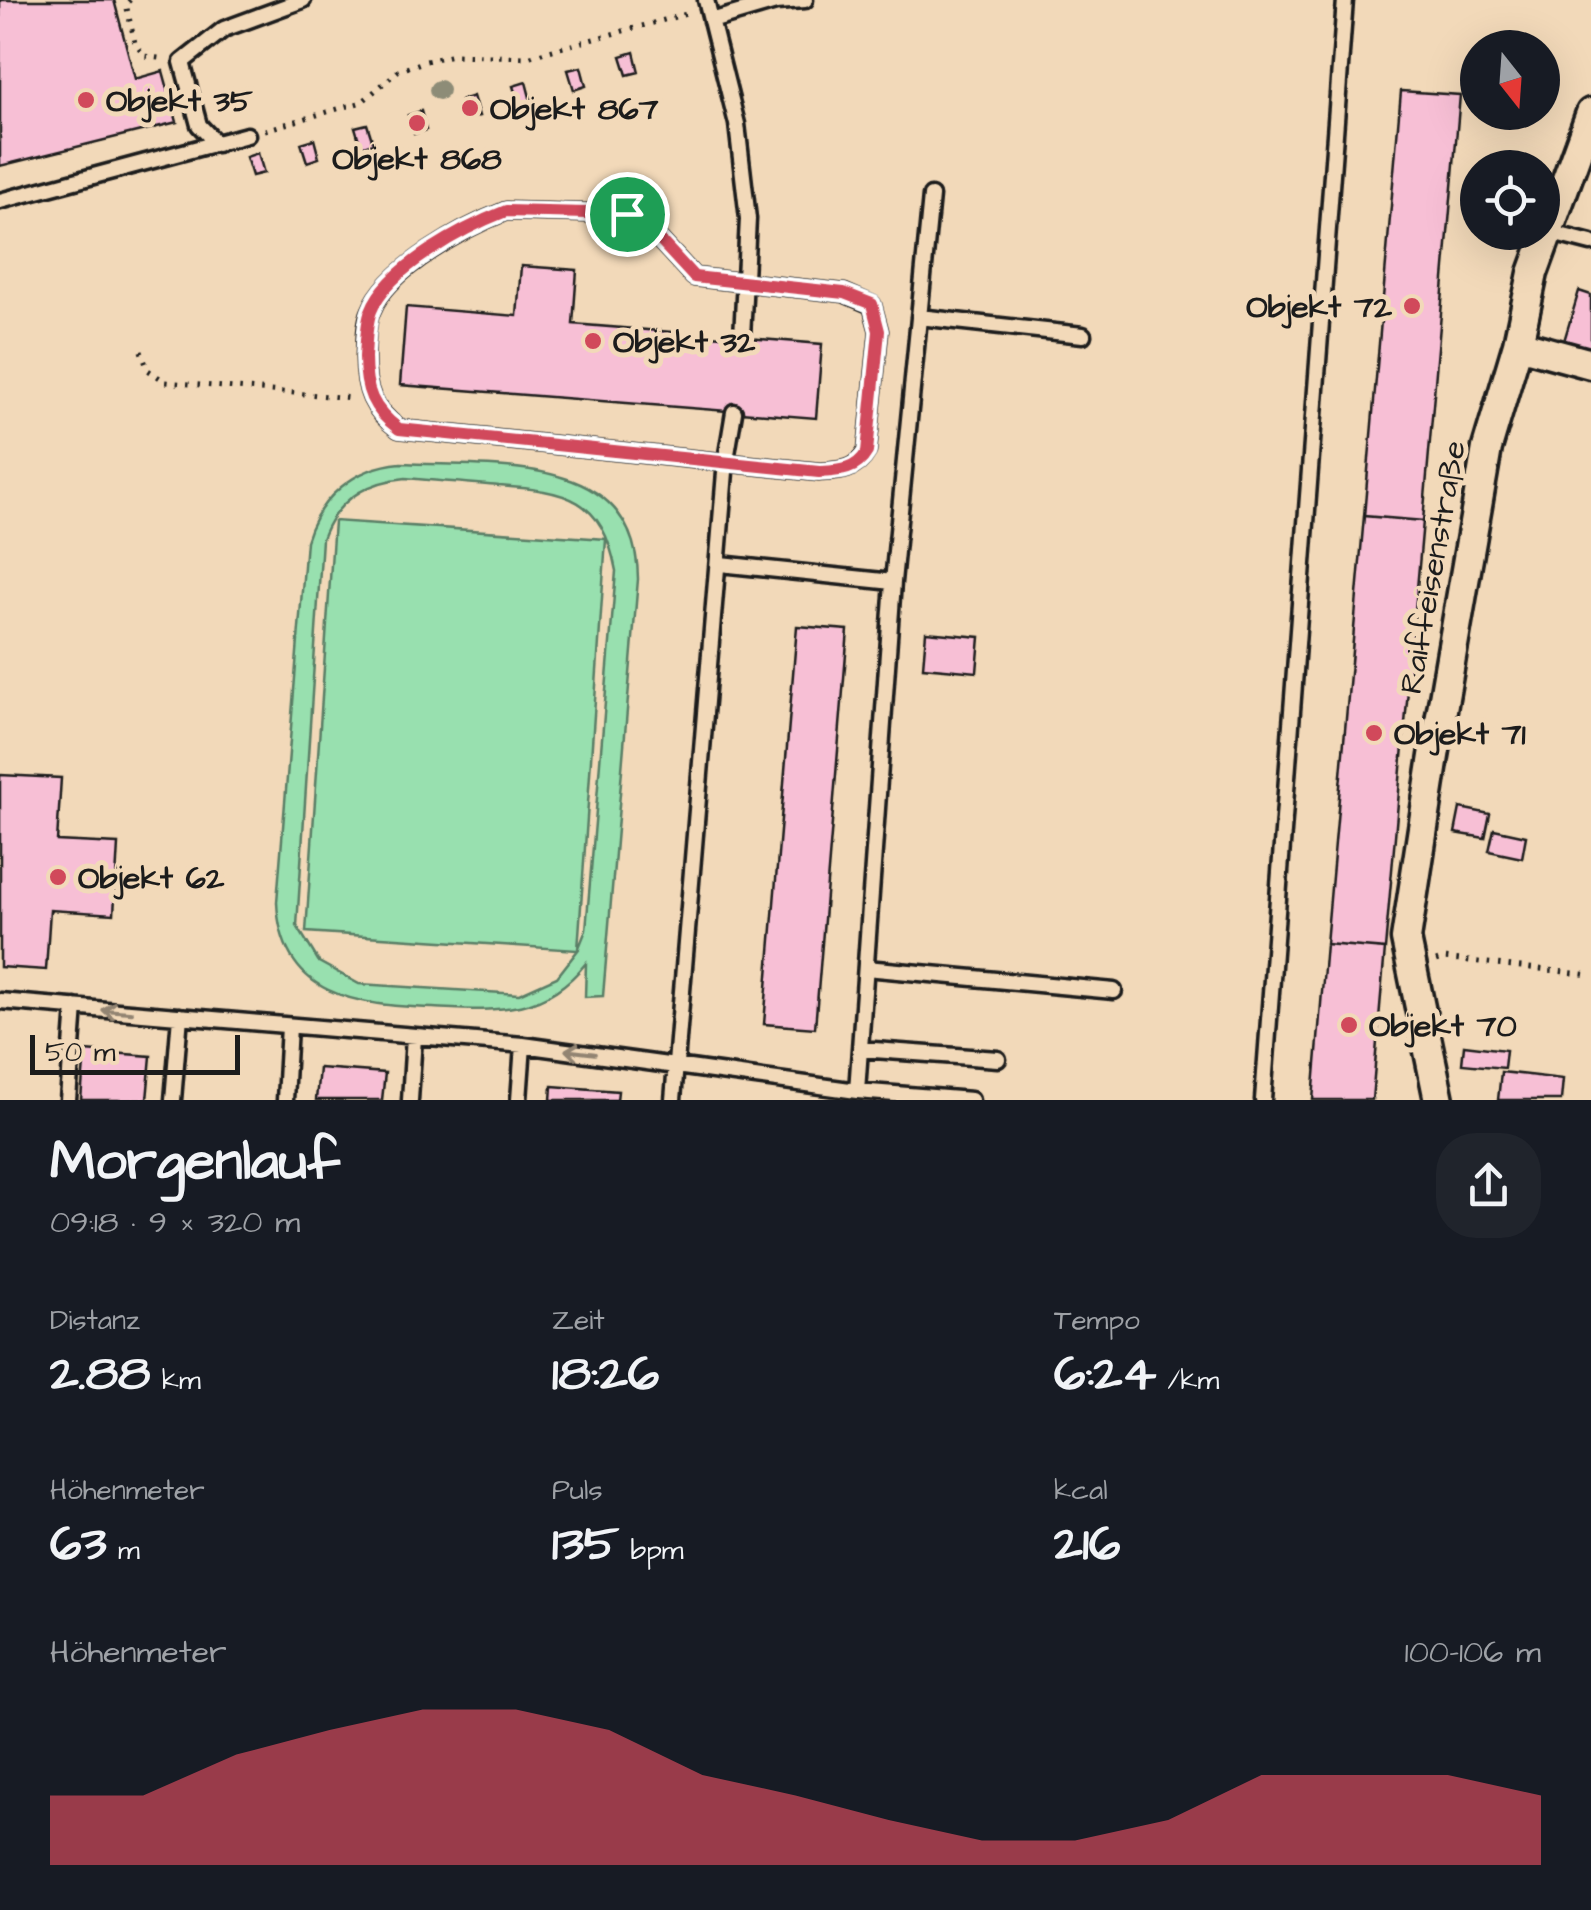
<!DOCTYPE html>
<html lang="de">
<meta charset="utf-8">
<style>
:root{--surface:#171b24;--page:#20242c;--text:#f1f3f6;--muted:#9ea1a6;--accent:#d1495b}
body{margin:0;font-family:"Architects Daughter",sans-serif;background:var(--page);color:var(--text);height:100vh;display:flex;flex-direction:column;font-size:38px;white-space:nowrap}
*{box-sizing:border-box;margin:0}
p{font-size:32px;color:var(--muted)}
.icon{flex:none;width:55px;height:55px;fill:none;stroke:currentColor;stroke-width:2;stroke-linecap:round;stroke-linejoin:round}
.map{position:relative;height:1100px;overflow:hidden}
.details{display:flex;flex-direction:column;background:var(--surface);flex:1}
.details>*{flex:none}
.needle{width:65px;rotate:163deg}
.buttons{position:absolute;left:1460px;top:30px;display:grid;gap:20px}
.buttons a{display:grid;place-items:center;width:100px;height:100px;border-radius:50%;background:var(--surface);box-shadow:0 10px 40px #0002;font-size:50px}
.scale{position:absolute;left:30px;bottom:25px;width:210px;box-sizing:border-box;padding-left:10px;border:5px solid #1c1c1c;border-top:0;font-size:28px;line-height:35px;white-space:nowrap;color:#1c1c1c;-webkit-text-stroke:8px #f2d9b9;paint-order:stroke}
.pin{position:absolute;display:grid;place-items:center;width:85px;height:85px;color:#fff;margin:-42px;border:5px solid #fff;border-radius:50%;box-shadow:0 2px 10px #0007}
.round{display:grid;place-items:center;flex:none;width:105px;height:105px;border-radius:40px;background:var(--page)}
.overview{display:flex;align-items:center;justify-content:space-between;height:170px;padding:0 50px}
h1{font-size:55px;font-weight:700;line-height:75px}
.figures{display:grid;grid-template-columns:repeat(3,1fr);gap:15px;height:170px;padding:10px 50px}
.figures div{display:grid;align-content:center}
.figures b{font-size:50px;font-weight:700}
.figures small{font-size:28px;font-weight:400}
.figures p{font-size:28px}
.chart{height:280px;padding:20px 50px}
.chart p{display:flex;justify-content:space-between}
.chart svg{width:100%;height:180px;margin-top:10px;fill:var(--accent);opacity:.7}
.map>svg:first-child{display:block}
.green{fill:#98e0af;stroke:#5a7e66;stroke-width:2.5;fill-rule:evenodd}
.building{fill:#f7bfd5;stroke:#1c1c1c;stroke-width:2.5}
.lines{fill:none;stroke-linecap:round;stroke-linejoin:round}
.service-casing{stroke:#1c1c1c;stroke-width:21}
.minor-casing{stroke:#1c1c1c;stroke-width:35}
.path{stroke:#1c1c1c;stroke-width:5;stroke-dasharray:2.5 8;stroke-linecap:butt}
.service{stroke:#f2d9b9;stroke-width:14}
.minor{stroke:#f2d9b9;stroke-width:28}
.tree{fill:#8d8c77}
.oneway{stroke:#928472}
.route-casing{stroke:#fff;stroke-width:20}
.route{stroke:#d1495b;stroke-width:12}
.poi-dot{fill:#d1495b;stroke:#f2d9b9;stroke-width:4}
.labels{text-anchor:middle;stroke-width:10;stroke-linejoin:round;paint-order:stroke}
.poi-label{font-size:32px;font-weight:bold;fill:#1c1c1c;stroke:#f2d9b9;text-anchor:start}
.street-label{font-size:32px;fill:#1c1c1c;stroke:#f2d9b9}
</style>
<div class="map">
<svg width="1591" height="1100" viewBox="0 0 1591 1100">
<rect width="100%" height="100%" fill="#f2d9b9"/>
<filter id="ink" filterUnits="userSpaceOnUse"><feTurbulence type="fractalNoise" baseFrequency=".01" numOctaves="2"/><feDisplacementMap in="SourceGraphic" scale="20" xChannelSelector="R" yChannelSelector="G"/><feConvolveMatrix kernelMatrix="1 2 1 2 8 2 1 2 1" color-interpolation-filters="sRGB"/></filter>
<g filter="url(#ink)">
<path class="green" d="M 401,463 C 491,468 637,450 638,579 L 603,996 L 585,997 L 586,963 C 544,1016 495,1011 433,1008 C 357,1005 281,998 277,902 L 306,541 C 319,497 355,467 401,463 ZM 406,478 C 437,481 468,483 499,486 C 567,491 602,497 616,571 L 586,930 L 578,950 L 606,539 L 334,521 L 306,932 L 578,950 L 557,977 L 519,994 L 359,984 L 319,962 L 297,926 L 322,539 C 336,500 366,482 406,478 Z"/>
<path class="building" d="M 0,0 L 114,0 L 135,79 L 163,71 L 177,122 L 0,166 Z
M 634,52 L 639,72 L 627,75 L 621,56 Z
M 581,67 L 586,86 L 574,90 L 568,70 Z
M 526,82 L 531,101 L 519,105 L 513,86 Z
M 1401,91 L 1460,95 L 1423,521 L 1364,516 Z
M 473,96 L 479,116 L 466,119 L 461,100 Z
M 421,111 L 426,130 L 414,134 L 408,115 Z
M 367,124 L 373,143 L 361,147 L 355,127 Z
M 314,139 L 319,158 L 307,162 L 301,143 Z
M 258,153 L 264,173 L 252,176 L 246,157 Z
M 521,266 L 577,270 L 573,324 L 822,344 L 816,418 L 400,385 L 406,307 L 517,316 Z
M 1579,291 L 1591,295 L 1591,349 L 1564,341 Z
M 1364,516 L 1423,521 L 1385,949 L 1326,944 Z
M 797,626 L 848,630 L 815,1028 L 764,1024 Z
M 926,632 L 980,637 L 977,672 L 923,667 Z
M 0,775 L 61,778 L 57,841 L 118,844 L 114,914 L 50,910 L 46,970 L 0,967 Z
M 1460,808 L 1490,814 L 1485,838 L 1455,833 Z
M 1494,829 L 1526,836 L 1522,858 L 1489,851 Z
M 1326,944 L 1385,949 L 1372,1100 L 1313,1100 Z
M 1464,1045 L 1506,1050 L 1504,1068 L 1462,1064 Z
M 85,1051 L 151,1056 L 147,1100 L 81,1100 Z
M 319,1068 L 385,1073 L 382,1100 L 316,1100 Z
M 1501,1072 L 1563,1079 L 1561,1100 L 1498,1100 Z
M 552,1086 L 618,1091 L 617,1100 L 551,1100 Z"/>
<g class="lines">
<defs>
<path id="service" d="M 706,0 L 737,124 L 748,219 L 742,337
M 711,21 L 776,2 L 805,0
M 217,144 L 199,125 L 182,62 L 224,29 L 303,0
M 0,201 L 247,135
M 506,211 L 627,214 L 646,225 L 694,277 L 844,293 L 872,305 L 879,331 L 867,451 C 856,471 839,471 819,472 L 399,429 C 372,409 365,390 365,357 C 366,343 365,324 371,311 C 387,269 465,227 506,211 Z
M 1548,232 L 1591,243
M 919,317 L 1083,335
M 720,564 L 893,582
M 866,968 L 1114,991
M 0,1001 L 523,1045 L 857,1091 L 971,1100
M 860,1049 L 998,1059
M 857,1091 L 893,582 L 931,196
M 68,1100 L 75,1007
M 173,1100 L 180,1016
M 285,1100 L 289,1026
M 410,1100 L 414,1037
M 519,1100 L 523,1045
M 673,1100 L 726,460 L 734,412
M 1263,1100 L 1345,0"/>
<path id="minor" d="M 1518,344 L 1591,364
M 1439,1100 L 1406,939 L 1434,756 L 1487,448 L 1518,344 L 1533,273 L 1591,113"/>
</defs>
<use href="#service" class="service-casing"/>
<use href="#minor" class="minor-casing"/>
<path class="path" d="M 130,0 L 126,4 L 135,43 L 144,56 L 165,59
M 265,130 L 362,102 L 398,71 L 426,61 L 453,55 L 527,57 L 690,13
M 141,351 L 148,370 L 166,382 L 352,398
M 1436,961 L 1444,958 L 1591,975"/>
<use href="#service" class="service"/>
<use href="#minor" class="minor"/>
</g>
<circle class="tree" cx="439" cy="90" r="10"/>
<defs><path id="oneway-shaft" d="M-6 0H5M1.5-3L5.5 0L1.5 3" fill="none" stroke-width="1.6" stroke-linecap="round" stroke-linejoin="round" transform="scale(2.5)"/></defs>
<g class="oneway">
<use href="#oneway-shaft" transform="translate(117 1011) rotate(-175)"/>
<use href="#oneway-shaft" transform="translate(580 1052) rotate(-173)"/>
</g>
</g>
<g class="lines" filter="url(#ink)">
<defs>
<path id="route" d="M 506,211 L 627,214 L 646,225 L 694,277 L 844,293 L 872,304 L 879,331 L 867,452 C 856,471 839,471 819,472 L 399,429 C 372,409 365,390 365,357 C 366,343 366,324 371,311 C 387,268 465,227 506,211 Z"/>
</defs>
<use href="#route" class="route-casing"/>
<use href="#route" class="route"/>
</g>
<g class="poi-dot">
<circle cx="86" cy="100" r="10"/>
<circle cx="470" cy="108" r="10"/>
<circle cx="417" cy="123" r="10"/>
<circle cx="1412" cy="306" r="10"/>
<circle cx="593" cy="341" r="10"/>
<circle cx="1374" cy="733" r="10"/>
<circle cx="58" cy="877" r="10"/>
<circle cx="1349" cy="1025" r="10"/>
</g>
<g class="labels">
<g class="poi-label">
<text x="106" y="111">Objekt 35</text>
<text x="490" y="119">Objekt 867</text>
<text x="417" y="169" text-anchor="middle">Objekt 868</text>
<text x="1392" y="317" text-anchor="end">Objekt 72</text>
<text x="613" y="352">Objekt 32</text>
<text x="1394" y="744">Objekt 71</text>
<text x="78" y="888">Objekt 62</text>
<text x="1369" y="1036">Objekt 70</text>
</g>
<g class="street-label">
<text transform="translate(1432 567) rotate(-80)" y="11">Raiffeisenstraße</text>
</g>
</g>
</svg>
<div class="buttons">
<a><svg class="needle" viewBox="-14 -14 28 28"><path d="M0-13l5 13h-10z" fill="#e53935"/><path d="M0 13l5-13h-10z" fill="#9ea1a6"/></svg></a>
<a><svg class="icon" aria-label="locate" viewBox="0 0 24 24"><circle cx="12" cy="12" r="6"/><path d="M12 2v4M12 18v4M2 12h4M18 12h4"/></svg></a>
</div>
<div class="scale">50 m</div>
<div class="pin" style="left:627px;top:214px;background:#1e9e55"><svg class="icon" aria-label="arrive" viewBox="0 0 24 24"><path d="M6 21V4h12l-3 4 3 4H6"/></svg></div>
</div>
<section class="details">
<div class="overview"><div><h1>Morgenlauf</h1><p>09:18 · 9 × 320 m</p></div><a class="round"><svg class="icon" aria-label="share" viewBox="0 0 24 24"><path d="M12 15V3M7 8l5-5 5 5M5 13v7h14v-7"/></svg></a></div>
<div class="figures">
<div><p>Distanz</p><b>2.88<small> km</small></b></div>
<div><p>Zeit</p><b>18:26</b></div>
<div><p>Tempo</p><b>6:24<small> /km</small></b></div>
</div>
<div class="figures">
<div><p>Höhenmeter</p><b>63<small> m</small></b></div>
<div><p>Puls</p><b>135<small> bpm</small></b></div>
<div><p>kcal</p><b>216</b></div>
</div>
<div class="chart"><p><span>Höhenmeter</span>100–106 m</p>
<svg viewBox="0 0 160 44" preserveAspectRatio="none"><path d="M0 44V27L10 27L20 17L30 11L40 6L50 6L60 11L70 22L80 27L90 33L100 38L110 38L120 33L130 22L140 22L150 22L160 27V44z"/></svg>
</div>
</section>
